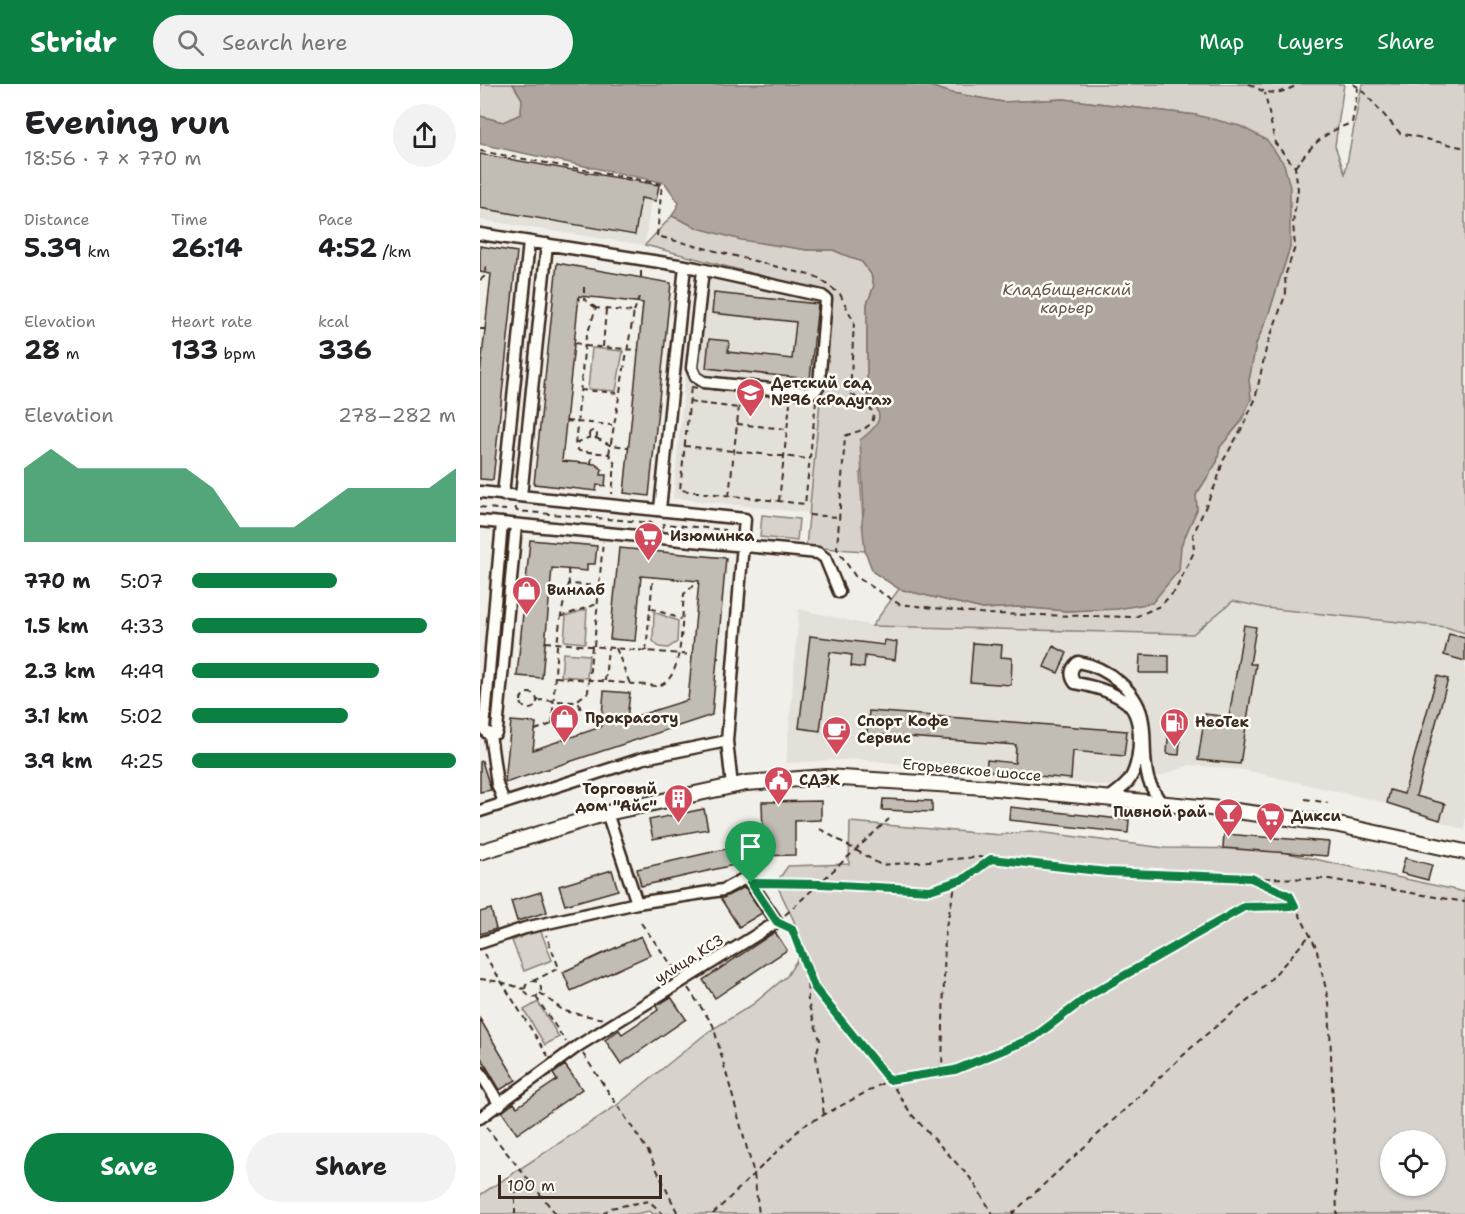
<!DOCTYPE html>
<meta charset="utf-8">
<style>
:root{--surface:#fff;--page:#f2f2f2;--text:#202124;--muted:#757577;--accent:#0b8043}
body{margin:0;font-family:"Shantell Sans",sans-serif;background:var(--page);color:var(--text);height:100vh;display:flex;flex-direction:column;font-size:22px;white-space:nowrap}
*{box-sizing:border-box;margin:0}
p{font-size:20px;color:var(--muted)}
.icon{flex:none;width:33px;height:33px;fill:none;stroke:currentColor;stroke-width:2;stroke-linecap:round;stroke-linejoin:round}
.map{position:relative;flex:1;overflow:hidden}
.details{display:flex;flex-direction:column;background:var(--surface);width:480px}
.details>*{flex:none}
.buttons{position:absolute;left:900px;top:1046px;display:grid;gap:12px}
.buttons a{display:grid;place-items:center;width:66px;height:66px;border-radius:50%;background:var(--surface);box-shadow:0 2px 4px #0004;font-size:30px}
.scale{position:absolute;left:18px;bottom:15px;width:164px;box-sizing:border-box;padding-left:6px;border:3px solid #3b2a1e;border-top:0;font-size:16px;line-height:21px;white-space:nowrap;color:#3b2a1e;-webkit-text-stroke:4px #fdfcf7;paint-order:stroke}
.pin{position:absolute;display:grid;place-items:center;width:51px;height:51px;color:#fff;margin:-62px -26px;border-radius:50% 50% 50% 0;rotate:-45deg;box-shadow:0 0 6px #0007}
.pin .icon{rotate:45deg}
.round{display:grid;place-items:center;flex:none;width:63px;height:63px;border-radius:32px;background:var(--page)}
.head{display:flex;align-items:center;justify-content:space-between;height:102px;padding:0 24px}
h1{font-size:33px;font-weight:700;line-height:45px}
.stats{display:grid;grid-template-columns:repeat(3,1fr);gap:9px;height:102px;padding:6px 24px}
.stats div{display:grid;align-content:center}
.stats b{font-size:26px;font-weight:700}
.stats small{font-size:16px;font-weight:400}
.stats p{font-size:16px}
.chart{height:168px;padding:12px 24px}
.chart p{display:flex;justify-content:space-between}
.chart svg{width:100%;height:108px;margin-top:6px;fill:var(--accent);opacity:.7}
.primary-button{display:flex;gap:12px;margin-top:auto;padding:12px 24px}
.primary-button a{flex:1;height:69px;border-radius:36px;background:var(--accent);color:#fff;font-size:24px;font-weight:700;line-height:69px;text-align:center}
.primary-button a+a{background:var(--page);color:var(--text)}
ul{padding:0 24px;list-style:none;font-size:20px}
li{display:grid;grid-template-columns:96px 72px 1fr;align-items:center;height:45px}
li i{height:15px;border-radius:8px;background:var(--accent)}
header{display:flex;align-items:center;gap:36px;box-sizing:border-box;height:84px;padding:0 30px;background:var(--accent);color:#fff}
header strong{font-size:28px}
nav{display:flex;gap:33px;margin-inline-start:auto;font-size:21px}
.search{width:420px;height:54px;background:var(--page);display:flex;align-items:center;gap:15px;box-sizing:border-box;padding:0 21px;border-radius:33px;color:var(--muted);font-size:22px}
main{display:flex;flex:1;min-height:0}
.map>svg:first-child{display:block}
.built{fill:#e3e0da}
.green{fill:#d7d2cc;stroke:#897e75;stroke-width:1.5;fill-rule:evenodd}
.water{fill:#aea69f;stroke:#80746b;stroke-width:1.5}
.building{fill:#c1bcb4;stroke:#3b2a1e;stroke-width:1.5}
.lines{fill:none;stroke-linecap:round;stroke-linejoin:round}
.minor-casing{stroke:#3b2a1e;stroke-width:15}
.major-casing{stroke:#3b2a1e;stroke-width:18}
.path{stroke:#3b2a1e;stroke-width:2;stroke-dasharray:6 4.5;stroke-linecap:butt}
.minor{stroke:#fdfcf7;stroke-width:10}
.major{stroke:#fdfcf7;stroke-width:14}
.route-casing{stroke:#fff;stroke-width:12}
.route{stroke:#0b8043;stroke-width:8}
.labels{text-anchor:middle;stroke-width:5;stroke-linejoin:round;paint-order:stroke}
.poi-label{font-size:15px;font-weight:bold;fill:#3b2a1e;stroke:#fdfcf7;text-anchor:start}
.street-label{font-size:15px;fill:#3b2a1e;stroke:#fdfcf7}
.water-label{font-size:16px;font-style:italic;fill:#63554b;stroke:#fdfcf7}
</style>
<header>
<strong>Stridr</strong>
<div class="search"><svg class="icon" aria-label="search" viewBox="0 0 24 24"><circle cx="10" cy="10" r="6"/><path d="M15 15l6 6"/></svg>Search here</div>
<nav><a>Map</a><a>Layers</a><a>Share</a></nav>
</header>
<main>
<section class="details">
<div class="head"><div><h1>Evening run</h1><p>18:56 · 7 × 770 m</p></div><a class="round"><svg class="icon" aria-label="share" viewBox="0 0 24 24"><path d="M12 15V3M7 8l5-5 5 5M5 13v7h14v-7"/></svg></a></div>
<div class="stats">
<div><p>Distance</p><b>5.39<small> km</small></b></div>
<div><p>Time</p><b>26:14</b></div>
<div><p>Pace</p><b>4:52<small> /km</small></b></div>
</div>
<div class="stats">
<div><p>Elevation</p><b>28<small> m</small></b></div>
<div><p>Heart rate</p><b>133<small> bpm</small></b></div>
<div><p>kcal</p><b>336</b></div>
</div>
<div class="chart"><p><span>Elevation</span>278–282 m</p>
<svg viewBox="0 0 160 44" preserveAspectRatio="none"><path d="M0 44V14L10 6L20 14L30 14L40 14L50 14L60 14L70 22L80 38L90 38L100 38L110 30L120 22L130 22L140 22L150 22L160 14V44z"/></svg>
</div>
<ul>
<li><b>770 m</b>5:07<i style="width:55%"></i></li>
<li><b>1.5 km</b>4:33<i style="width:89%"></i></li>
<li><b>2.3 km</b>4:49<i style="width:71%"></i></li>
<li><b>3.1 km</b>5:02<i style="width:59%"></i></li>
<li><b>3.9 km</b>4:25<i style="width:100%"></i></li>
</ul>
<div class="primary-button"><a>Save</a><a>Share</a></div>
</section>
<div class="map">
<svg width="985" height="1130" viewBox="0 0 985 1130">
<rect width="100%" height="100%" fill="#f1efea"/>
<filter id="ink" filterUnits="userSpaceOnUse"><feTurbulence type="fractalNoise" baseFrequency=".0167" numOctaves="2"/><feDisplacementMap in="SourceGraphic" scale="12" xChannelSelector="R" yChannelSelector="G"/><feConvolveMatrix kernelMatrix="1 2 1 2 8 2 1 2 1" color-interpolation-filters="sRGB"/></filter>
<g filter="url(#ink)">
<path class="built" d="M 0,70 L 179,101 L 171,116 L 165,161 L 0,136 Z
M 217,174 L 343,208 L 350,214 L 330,429 L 193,414 Z
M 753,517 L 786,524 L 966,543 L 985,549 L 985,746 L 898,717 L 764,686 L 710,681 L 681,692 L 643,693 L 638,703 L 375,675 L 306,679 L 319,525 L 392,542 L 713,550 Z"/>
<path class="green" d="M 0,0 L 33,0 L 42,15 L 41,30 L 23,38 L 0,32 Z
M 443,0 L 864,0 L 855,62 L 865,90 L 882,0 L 985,0 L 985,549 L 966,543 L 786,524 L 753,517 L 713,550 L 392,542 L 419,505 L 503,525 L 538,523 L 586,527 L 637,525 L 672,518 L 699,486 L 700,462 L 717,426 L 716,411 L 737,378 L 740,363 L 760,339 L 771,315 L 769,296 L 776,260 L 789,229 L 810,163 L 716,31 L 584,15 L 523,18 L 472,9 Z
M 192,132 L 218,144 L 327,166 L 353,166 L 382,178 L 391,190 L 394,202 L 387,220 L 387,310 L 396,320 L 400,333 L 380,390 L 385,467 L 326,463 L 350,214 L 343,208 L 165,161 Z
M 112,264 L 143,267 L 136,307 L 108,305 Z
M 282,431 L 319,435 L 317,457 L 280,453 Z
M 107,525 L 105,559 L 84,557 L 86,532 Z
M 174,528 L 198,537 L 197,558 L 188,564 L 179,563 L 173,557 Z
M 83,569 L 109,571 L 107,594 L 81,592 Z
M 370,738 L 521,751 L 550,747 L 685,764 L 789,765 L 985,808 L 985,1130 L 173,1130 L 170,1127 L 155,1130 L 0,1130 L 0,1111 L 136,1022 L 228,948 L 272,921 L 307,892 L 320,871 L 314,837 L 296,799 L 308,782 L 369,780 ZM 910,1056 L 956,1056 L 956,1101 L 910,1101 Z
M 60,845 L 72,876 L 44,887 L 32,857 Z
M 58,918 L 79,953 L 65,961 L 44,926 Z"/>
<path class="water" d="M 33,0 L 443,0 L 472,9 L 523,18 L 584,15 L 716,31 L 760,42 L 787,56 L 804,80 L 810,103 L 810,163 L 789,229 L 776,260 L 769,296 L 771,315 L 760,339 L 740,363 L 737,378 L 716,411 L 717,425 L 701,462 L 699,486 L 672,519 L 637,525 L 586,527 L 538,523 L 503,525 L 419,505 L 393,488 L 385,467 L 382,438 L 384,425 L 380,356 C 400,341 407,331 387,311 L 387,220 L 394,202 L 391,190 L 382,178 L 353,166 L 327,166 L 261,156 L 218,144 L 192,132 L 199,119 L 185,99 L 0,60 L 0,32 L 23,38 L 41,30 L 42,15 Z"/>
<path class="building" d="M 0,70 L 179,101 L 176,117 L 161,114 L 155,151 L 0,124 Z
M 0,162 L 37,168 L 13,396 L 0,395 L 0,292 L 11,190 L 0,188 Z
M 77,179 L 191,199 L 169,412 L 144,409 L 163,219 L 120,214 L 99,212 L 82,377 L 115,380 L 122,385 L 121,391 L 126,391 L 125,402 L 117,401 L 116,407 L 54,400 Z
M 234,209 L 338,220 L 330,295 L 226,284 L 229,255 L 249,257 L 248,268 L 312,275 L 316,238 L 232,229 Z
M 50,456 L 117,462 L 115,480 L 107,480 L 107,487 L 72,484 L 62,594 L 37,592 Z
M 139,464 L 246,474 L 232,631 L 25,699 L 31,637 L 56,639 L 53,666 L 121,643 L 124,607 L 150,609 L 147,635 L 208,616 L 219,497 L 161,492 L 155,557 L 130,555 Z
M 764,541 L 776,543 L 770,580 L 776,580 L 760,680 L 718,676 L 725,630 L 749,633 Z
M 969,550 L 985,554 L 985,577 L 964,571 Z
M 330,552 L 404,561 L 405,556 L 417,558 L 415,576 L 385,572 L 384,584 L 371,582 L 372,571 L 350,568 L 340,647 L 319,644 Z
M 493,559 L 522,561 L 521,573 L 532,574 L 531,601 L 490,598 Z
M 573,562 L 587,569 L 578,589 L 564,583 Z
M 660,571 L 689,572 L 689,589 L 659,589 Z
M 957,592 L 968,595 L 936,712 L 965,720 L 960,736 L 907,719 L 910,706 L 924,710 Z
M 389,627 L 647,647 L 644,672 L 593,667 L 591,695 L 506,687 L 507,676 L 535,679 L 536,661 L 387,650 Z
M 689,640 L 701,641 L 699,671 L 687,670 Z
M 2,677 L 11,706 L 0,708 L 0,678 Z
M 403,715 L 452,717 L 452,728 L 402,726 Z
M 341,717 L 341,736 L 315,737 L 315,771 L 275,772 L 275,751 L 283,751 L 282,718 Z
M 530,723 L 649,736 L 648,749 L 529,736 Z
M 224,725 L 228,745 L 173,755 L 169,736 Z
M 744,750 L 849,758 L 847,772 L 743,764 Z
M 250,764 L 254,781 L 161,802 L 157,785 Z
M 925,774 L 952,781 L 948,796 L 921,789 Z
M 132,786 L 138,806 L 85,821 L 79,802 Z
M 265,803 L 282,829 L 259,843 L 241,815 Z
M 61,808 L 67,828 L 37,837 L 31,817 Z
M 11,825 L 16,845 L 0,850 L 0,828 Z
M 295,848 L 307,866 L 235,914 L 223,896 Z
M 161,852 L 170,871 L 91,907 L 83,888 Z
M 191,913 L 206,935 L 141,980 L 125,956 L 139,946 L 142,950 L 178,926 L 176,922 Z
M 0,935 L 36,996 L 20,1006 L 0,972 Z
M 85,981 L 102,1005 L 37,1050 L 22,1028 L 34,1019 L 37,1023 L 77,996 L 73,990 Z"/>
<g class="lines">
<defs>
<path id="minor" d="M 0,150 L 205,182 L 180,425
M 205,182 L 216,184 L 342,212 L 346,215 L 339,301 L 335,307 L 329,309 L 224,298 L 216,293 L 212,284 L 223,186
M 0,408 L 265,435 L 247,657 L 252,702
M 23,411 L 49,158
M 41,412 L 67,160
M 0,437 L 338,469 L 345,474 L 359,508
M 22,439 L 4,645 L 8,650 L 16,649 L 17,646 L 36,441
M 10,650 L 17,700 L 24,718
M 629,714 C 637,708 645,703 650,695 C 661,676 664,634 647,619 C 633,607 612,602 595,599 C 589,591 591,584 598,578 C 627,583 659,607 663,638 C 666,657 663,675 668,694 C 670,702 676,711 681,719
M 0,727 L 164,674 L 247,657
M 0,859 L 45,844 L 157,819
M 0,988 L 20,1021
M 0,1034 L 98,962 L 297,838 L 267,793 L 243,806 L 157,819 L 127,729"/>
<path id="major" d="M 0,768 L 127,729 L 266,699 L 346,693 L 505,703 L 741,725 L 854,740 L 985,768"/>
</defs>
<use href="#minor" class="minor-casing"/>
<use href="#major" class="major-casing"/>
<path class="path" d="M 769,0 C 789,12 799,11 819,0
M 873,0 L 881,5 L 920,49 L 985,64
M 0,67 L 182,100 L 177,152 L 337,193 L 360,210 L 374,238 L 370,310 C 380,314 404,329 388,342 C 383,347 371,349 365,352 L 357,465 L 375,492 L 419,520 L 508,530 L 655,533 L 680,522 L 695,507 L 714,468 L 713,451 L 737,397 L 743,377 L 761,346 L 775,316 L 786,265 L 806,209 L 805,192 L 815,163 L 813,139 L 818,105 L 815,83 L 795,59 L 785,9
M 815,83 C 832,61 844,48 872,39 L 878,4
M 161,193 L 161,186
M 0,196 L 4,193 L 6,182
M 104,203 L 104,215 L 116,224
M 154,228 L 159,213
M 0,245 L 5,245
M 94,259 L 103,260
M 105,262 L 158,266
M 123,263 L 126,225
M 211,303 L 336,317 L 325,420 L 200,406 Z
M 100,306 L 139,309
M 209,318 L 259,324
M 86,337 L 132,341
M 257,340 L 307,345
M109 351a4 4 0 1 1 8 0a4 4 0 1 1-8 0Z
M 116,354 L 130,361 L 148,363
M 96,359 L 110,353
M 204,362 L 330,375
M 129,370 L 154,228 L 116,224 L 105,257 L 95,362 L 99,367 L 129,370 L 135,380 L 132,410
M 111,380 L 112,368
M 249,412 L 260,313
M 299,417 L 310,319
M 0,423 L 26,426
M 35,423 L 37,427 L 173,439
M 329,431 L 359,433
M 182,444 L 184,440 L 246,446
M 88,485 L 89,500
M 170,524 L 201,535
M 80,533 L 117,520
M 65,558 L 212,571
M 114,562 L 123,457
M 136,564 L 150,600
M 166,567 L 173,493
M 237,574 L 239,574
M 76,593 L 177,602 C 205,598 201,533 204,510 L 213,502 L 214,497
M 125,597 L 128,564
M41 617a8 8 0 1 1 16 0a8 8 0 1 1-16 0Z
M 57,616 L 95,618 L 108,608 L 112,562
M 72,640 C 76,592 74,546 89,500 L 119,502
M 55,646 L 98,631 L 101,626 L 98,617
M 825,715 L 848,719
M 260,745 L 266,784
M 340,745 L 401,781 L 498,773 L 627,788 L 771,794 L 810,812 L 836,863 L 849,918 L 857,1130
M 774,794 L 849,795 L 985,818
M 283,799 L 450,806 L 485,795 L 511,775
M 305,831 L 409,735
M 161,839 L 196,887
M 305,842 L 313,845 L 334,904 L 409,996 L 432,1031 L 492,1096 L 513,1130
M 4,870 L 68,972
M 327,890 L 328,919 L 340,956 L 336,972 L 344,1031
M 0,895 L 21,898 L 44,905
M45 905a8 8 0 1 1 16 0a8 8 0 1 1-16 0Z
M 53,897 L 79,884 L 66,851
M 208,904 L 233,941 L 274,1090 L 279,1130
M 60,909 L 84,927 L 123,935
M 56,913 L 86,958
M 103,970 L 168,1067 L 198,1130
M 462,989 L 465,847 L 476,798
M 6,1043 L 76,1130
M 35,1130 L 35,1110 L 47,1097
M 123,1130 L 130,1124 L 169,1117 L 183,1130
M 233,1130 L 323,1042 L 409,996 L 475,986 L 553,954 L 610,911 L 763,823 L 815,822
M 532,1130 L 723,953 L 781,906 L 830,851"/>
<use href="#minor" class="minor"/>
<use href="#major" class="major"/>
</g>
</g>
<g class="lines" filter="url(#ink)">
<defs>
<path id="route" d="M 511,775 L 627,788 L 771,794 L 810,812 L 815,822 L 764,823 L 610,911 L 553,954 L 475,986 L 409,996 L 334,903 L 312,845 L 297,838 L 271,799 L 341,800 L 450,806 L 484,795 Z"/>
</defs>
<use href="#route" class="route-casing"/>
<use href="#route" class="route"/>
</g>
<defs>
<symbol id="school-pin" viewBox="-11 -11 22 30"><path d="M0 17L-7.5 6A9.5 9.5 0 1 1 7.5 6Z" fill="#d1495b" stroke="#fdfcf7"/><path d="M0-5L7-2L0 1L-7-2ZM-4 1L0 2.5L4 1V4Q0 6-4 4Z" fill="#fff"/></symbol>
<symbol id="supermarket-pin" viewBox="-11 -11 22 30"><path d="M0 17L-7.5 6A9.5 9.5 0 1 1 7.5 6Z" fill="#d1495b" stroke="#fdfcf7"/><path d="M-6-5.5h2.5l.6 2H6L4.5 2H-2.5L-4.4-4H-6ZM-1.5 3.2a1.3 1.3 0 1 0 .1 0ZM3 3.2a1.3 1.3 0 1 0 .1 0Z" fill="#fff"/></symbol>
<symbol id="shop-pin" viewBox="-11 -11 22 30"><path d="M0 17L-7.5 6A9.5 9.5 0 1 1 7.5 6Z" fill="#d1495b" stroke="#fdfcf7"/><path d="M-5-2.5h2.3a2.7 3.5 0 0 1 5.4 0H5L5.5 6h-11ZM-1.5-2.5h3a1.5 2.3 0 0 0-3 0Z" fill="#fff"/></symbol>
<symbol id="fuel-pin" viewBox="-11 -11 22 30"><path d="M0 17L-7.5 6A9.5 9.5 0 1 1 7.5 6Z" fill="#d1495b" stroke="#fdfcf7"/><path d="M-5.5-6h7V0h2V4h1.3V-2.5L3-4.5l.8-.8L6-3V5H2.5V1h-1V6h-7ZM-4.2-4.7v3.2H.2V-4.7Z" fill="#fff"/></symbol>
<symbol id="cafe-pin" viewBox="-11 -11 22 30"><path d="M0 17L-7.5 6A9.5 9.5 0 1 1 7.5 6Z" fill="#d1495b" stroke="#fdfcf7"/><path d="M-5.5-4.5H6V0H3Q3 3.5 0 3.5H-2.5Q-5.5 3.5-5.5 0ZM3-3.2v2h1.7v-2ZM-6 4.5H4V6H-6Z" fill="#fff"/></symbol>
<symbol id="civic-pin" viewBox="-11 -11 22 30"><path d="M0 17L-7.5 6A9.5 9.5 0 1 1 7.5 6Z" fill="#d1495b" stroke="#fdfcf7"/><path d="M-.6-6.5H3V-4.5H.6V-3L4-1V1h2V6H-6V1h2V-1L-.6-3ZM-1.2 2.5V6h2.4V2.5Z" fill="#fff"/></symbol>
<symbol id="building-pin" viewBox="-11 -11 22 30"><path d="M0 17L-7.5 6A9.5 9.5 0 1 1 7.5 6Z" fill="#d1495b" stroke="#fdfcf7"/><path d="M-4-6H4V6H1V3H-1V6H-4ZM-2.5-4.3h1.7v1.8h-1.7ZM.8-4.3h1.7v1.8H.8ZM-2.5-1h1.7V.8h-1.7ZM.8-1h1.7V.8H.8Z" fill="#fff"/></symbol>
<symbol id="bar-pin" viewBox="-11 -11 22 30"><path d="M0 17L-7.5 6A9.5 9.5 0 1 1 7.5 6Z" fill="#d1495b" stroke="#fdfcf7"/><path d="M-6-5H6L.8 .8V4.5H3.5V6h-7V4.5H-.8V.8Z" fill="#fff"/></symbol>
</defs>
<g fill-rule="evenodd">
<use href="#school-pin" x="254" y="292" width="33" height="45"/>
<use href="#supermarket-pin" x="152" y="436" width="33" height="45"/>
<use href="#shop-pin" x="30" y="490" width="33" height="45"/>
<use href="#shop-pin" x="68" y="618" width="33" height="45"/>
<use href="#fuel-pin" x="678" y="622" width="33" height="45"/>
<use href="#cafe-pin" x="340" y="630" width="33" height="45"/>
<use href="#civic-pin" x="282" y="680" width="33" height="45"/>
<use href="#building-pin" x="182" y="698" width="33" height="45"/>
<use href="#bar-pin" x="732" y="712" width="33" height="45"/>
<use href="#supermarket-pin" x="774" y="716" width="33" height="45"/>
</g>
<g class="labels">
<g class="poi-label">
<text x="291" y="304">Детский сад<tspan x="291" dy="17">№96 «Радуга»</tspan></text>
<text x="190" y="457">Изюминка</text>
<text x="67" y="511">Винлаб</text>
<text x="105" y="639">Прокрасоту</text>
<text x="377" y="642">Спорт Кофе<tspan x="377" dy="17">Сервис</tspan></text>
<text x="715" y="643">НеоТек</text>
<text x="319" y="701">СДЭК</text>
<text x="177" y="710" text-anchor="end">Торговый<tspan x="177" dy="17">дом "Айс"</tspan></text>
<text x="727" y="733" text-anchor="end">Пивной рай</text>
<text x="811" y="737">Дикси</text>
</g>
<g class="street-label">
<text transform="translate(492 686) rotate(5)" y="5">Егорьевское шоссе</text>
<text transform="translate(209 875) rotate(-32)" y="5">улица КСЗ</text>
</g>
<g class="water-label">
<text x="587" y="211">Кладбищенский<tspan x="587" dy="18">карьер</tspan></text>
</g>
</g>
</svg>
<div class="buttons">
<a><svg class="icon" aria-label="locate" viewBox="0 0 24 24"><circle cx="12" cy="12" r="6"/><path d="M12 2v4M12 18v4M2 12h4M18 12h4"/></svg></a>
</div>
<div class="scale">100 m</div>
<div class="pin" style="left:271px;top:799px;background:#1e9e55"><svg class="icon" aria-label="arrive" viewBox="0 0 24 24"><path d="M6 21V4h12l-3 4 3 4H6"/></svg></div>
</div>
</main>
